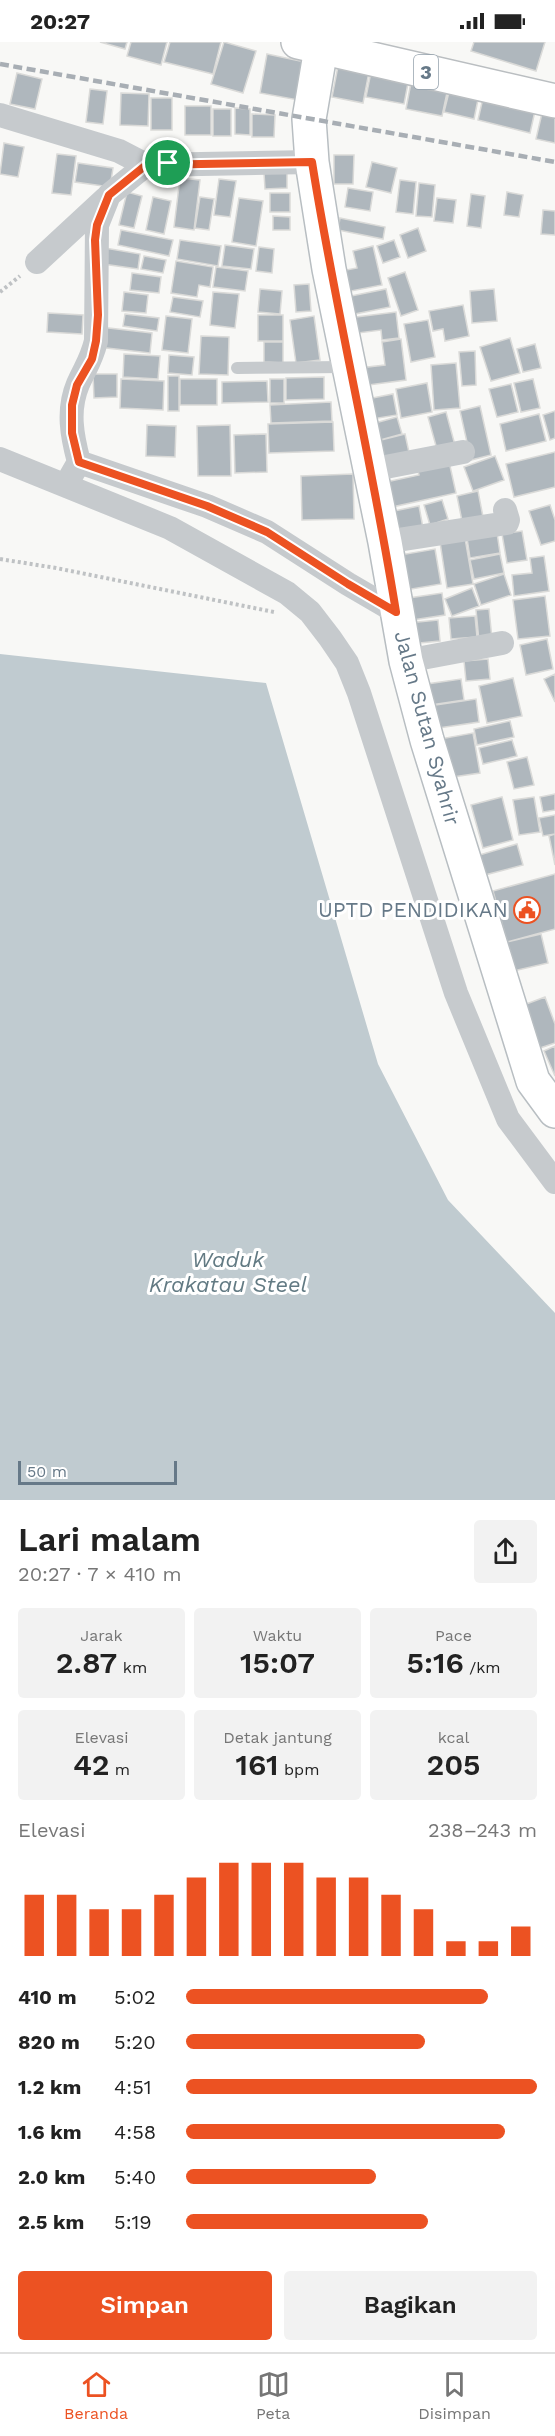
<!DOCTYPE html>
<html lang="id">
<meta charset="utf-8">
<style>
:root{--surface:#fff;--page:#f2f2f2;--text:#222;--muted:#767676;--line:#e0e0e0;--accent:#ec5222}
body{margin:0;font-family:"Work Sans",sans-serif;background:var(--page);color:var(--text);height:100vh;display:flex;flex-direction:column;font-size:22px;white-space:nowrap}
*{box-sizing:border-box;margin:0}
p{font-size:20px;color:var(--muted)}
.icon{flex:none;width:33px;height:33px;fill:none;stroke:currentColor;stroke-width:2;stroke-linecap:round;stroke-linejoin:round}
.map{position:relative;height:1458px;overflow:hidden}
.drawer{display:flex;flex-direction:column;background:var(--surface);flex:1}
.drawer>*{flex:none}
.scale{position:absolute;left:18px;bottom:15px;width:159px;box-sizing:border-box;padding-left:6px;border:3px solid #667988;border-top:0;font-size:16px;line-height:21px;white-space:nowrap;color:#667988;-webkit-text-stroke:4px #fff;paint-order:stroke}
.pin{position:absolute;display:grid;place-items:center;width:51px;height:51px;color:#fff;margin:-26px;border:3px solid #fff;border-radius:50%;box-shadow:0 2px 6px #0007}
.round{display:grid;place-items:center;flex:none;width:63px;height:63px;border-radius:6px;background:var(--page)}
.overview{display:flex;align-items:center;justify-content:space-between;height:102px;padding:0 18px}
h1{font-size:33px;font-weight:600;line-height:45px}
.figures{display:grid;grid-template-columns:repeat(3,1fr);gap:9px;height:102px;padding:6px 18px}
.figures div{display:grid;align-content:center;border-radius:6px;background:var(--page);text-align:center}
.figures b{font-size:30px;font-weight:600}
.figures small{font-size:16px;font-weight:400}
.figures p{font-size:16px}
.chart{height:168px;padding:12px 18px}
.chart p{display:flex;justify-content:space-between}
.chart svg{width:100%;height:108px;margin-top:6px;stroke:var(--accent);stroke-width:6}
.primary-button{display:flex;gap:12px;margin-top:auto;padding:12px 18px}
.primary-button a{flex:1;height:69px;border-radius:6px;background:var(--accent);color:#fff;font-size:24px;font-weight:600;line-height:69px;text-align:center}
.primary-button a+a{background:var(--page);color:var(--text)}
ul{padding:0 18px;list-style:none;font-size:20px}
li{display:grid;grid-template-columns:96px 72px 1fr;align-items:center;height:45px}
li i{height:15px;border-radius:8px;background:var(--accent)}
.status{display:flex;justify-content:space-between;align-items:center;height:42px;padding:0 30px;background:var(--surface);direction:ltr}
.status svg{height:16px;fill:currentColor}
.tab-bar{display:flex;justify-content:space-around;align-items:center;height:84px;border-top:2px solid var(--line);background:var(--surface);font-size:16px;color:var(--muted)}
.tab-bar a{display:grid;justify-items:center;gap:3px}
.tab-bar .active{color:var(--accent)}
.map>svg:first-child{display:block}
.water{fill:#c0cbd0}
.building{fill:#afb7bd;stroke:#dadad8;stroke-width:1.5}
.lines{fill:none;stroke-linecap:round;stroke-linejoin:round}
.secondary-casing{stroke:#b8bec2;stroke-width:36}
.highway-casing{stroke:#babec1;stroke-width:36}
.path{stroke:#bfc2c4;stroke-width:4;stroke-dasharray:3 3;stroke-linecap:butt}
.lane{stroke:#c6cacd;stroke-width:12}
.street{stroke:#c6cacd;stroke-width:24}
.secondary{stroke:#fff;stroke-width:33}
.highway{stroke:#fff;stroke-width:33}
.rail{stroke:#a8aeb4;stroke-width:4.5;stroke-dasharray:9 4.5;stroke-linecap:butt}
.route-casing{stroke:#fff;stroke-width:12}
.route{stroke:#ec5222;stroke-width:8}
.labels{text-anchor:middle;stroke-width:6;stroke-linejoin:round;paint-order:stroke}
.shield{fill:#fff;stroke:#94a1ac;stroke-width:1.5}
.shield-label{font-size:20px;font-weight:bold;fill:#667988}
.street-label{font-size:21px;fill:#667988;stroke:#fff}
.poi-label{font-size:21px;fill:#667988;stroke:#fff;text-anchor:end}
.water-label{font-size:22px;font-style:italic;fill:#627a83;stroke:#fff}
</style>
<div class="status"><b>20:27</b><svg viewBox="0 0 49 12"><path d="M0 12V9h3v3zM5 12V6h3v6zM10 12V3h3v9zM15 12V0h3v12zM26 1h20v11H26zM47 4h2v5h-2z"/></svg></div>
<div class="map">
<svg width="555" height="1458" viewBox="0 0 555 1458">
<rect width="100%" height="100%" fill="#f8f8f6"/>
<path class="water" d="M 0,612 L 266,641 L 378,1022 L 448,1158 L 555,1271 L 555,1458 L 0,1458 Z"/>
<path class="building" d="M 100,0 L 127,0 L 125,7 Z
M 131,0 L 167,0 L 161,23 L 127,14 Z
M 170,0 L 221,0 L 213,32 L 164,20 Z
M 224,0 L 256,9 L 243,51 L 211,42 Z
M 474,0 L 545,0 L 536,29 L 471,9 Z
M 267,12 L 305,20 L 298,58 L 260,51 Z
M 339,19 L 370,25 L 363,61 L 332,55 Z
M 371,30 L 409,36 L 404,62 L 366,55 Z
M 413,30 L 450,37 L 442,74 L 406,67 Z
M 17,31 L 42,37 L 35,67 L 10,62 Z
M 451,42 L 480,48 L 474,77 L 444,70 Z
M 90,47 L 107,49 L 103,82 L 86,80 Z
M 121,51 L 149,52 L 148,84 L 120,83 Z
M 151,56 L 172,56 L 172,88 L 151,88 Z
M 483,56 L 535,69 L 530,91 L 478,78 Z
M 185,64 L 211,64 L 211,93 L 185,93 Z
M 235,66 L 250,67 L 250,93 L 235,92 Z
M 213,67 L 231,67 L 231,94 L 213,94 Z
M 542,71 L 555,74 L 555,101 L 536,97 Z
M 252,72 L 275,73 L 274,95 L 252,95 Z
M 4,101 L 24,105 L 18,135 L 0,132 Z
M 57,112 L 76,114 L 71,153 L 52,151 Z
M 334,113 L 354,113 L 353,142 L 334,142 Z
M 372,120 L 397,126 L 391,151 L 366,145 Z
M 78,121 L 113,126 L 110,145 L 75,140 Z
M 264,131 L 287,131 L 287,146 L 265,147 Z
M 180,136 L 200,138 L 194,188 L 174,185 Z
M 219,137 L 236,139 L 230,175 L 214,173 Z
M 400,138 L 416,140 L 413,172 L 396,170 Z
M 419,141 L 435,143 L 432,175 L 416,174 Z
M 348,146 L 373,150 L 370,169 L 345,165 Z
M 127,150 L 142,154 L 134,186 L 119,183 Z
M 507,150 L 523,153 L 519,175 L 504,173 Z
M 270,151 L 290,151 L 290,170 L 270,170 Z
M 471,152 L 485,154 L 481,186 L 467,184 Z
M 153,155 L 171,159 L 164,192 L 146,188 Z
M 200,155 L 214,157 L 209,188 L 195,186 Z
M 239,156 L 263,159 L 256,204 L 232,200 Z
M 437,156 L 456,158 L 453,181 L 434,179 Z
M 543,168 L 555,169 L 555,193 L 541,192 Z
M 273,174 L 290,175 L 290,188 L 273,188 Z
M 340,176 L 385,185 L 383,197 L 338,188 Z
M 418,186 L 426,209 L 408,216 L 400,193 Z
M 121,188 L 173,198 L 169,214 L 118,203 Z
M 180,198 L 221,204 L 218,224 L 177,217 Z
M 394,198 L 400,215 L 383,221 L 377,204 Z
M 225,203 L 254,207 L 251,227 L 222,224 Z
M 373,204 L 382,243 L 346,250 L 341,229 L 357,226 L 353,209 Z
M 259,205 L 274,207 L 272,231 L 256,229 Z
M 105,206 L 140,212 L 138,227 L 103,222 Z
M 144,214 L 166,218 L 163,231 L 141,227 Z
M 176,219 L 213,225 L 210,245 L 199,243 L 197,255 L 171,251 Z
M 216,225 L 248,229 L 245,249 L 213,245 Z
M 405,230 L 418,268 L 401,274 L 388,236 Z
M 132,231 L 161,235 L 159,251 L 130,248 Z
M 309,242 L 311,269 L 296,270 L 294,243 Z
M 260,247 L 282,249 L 280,272 L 258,270 Z
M 386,247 L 390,265 L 345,274 L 341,256 Z
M 494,247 L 497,279 L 472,281 L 470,249 Z
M 124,250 L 148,253 L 146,271 L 122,269 Z
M 213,250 L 239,252 L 235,286 L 210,283 Z
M 173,255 L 203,259 L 200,275 L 170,270 Z
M 463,263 L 469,294 L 445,299 L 443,287 L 433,289 L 429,269 Z
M 396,270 L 399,296 L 382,298 L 381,288 L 350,292 L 348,276 Z
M 48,271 L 83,273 L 82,292 L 47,290 Z
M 125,272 L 159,276 L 157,289 L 123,284 Z
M 258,273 L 283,273 L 283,299 L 258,299 Z
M 166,274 L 192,277 L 188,311 L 162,308 Z
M 314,274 L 320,318 L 296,321 L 290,278 Z
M 428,278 L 435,315 L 411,320 L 404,282 Z
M 100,285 L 152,291 L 150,311 L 98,305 Z
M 201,294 L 229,295 L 228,333 L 199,332 Z
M 510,296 L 520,331 L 491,339 L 480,305 Z
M 401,297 L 406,338 L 361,344 L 359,326 L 385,323 L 382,300 Z
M 264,300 L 283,300 L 283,321 L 264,320 Z
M 535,302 L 541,326 L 523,330 L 517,307 Z
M 475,309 L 476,343 L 462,344 L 459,310 Z
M 124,312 L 160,314 L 158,337 L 123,335 Z
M 169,313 L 194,315 L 192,333 L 168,331 Z
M 456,321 L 460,366 L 434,368 L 431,323 Z
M 93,332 L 117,332 L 117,355 L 94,356 Z
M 168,334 L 179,334 L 179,369 L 168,369 Z
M 324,335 L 324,357 L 286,358 L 286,336 Z
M 121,337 L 164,339 L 163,368 L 120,366 Z
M 180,337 L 217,337 L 217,363 L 180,363 Z
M 270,337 L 284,337 L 284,361 L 270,361 Z
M 533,337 L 540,366 L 521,370 L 514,341 Z
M 267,339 L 268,360 L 222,361 L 222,340 Z
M 427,341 L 432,370 L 401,376 L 396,347 Z
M 511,342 L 518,370 L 497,375 L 489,347 Z
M 393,352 L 397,373 L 366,378 L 362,358 Z
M 331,360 L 332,379 L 271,381 L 270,363 Z
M 480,364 L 491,413 L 471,418 L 460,369 Z
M 555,369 L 555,396 L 550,398 L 543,373 Z
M 446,370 L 456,407 L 438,411 L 428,375 Z
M 539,372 L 546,399 L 506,409 L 500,382 Z
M 397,375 L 402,392 L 373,400 L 368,383 Z
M 333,380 L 334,409 L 269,411 L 268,382 Z
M 147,383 L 176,384 L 175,415 L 146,414 Z
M 230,383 L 231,434 L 198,434 L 197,384 Z
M 266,392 L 267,430 L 235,431 L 234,393 Z
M 405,392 L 410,415 L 375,424 L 369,401 Z
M 555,410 L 555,445 L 514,455 L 506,422 Z
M 495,414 L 504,438 L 473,449 L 464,425 Z
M 448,415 L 456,451 L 392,465 L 386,440 L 419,433 L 416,422 Z
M 353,432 L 354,477 L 302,478 L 301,434 Z
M 478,449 L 483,475 L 462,479 L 457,454 Z
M 442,458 L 448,477 L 430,483 L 424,463 Z
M 550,463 L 555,478 L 555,499 L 541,503 L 529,469 Z
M 419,464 L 423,486 L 393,491 L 389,470 Z
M 522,489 L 527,518 L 507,521 L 502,492 Z
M 497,491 L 500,511 L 470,516 L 467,496 Z
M 465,496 L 473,542 L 447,546 L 440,500 Z
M 435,507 L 441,542 L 400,549 L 394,514 Z
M 500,512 L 504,531 L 474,537 L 470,518 Z
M 544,514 L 549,549 L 514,554 L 512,533 L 532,531 L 530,516 Z
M 504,532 L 511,553 L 481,563 L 474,542 Z
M 472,546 L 479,564 L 452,574 L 445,557 Z
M 442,551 L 445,573 L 406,579 L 402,557 Z
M 545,554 L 550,594 L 518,597 L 513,558 Z
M 489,567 L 492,597 L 479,599 L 476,568 Z
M 475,574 L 477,595 L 451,597 L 449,576 Z
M 438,578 L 440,599 L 409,602 L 408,581 Z
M 547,597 L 553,627 L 526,633 L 520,603 Z
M 488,617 L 490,637 L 466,639 L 464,619 Z
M 555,632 L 555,660 L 544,637 Z
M 513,636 L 522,674 L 487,681 L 479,644 Z
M 461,637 L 464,658 L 424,664 L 420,643 Z
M 476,657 L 479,680 L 425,688 L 422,665 Z
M 510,679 L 514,695 L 477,703 L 474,687 Z
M 473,691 L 480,731 L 446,736 L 440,697 Z
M 512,698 L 517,714 L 483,722 L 479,706 Z
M 527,715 L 534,743 L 514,747 L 507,720 Z
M 555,752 L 555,768 L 543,770 L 540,755 Z
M 502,755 L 513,798 L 483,806 L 471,763 Z
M 534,755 L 540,790 L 519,793 L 513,758 Z
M 555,773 L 555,792 L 543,794 L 539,776 Z
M 555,792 L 555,823 L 549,794 Z
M 517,802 L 523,823 L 481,834 L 476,814 Z
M 555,832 L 555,887 L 507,900 L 493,849 Z
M 541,892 L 548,921 L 505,931 L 498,902 Z
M 545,955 L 555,982 L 555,1001 L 537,1007 L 521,964 Z
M 555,1004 L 555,1034 L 544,1009 Z"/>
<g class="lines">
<defs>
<path id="secondary" d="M 321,6 L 309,77 L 312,120 L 329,227 L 385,500 L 406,619 L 427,698 L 533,1039 L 555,1069"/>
<path id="highway" d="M 298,0 L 555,59"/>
</defs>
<use href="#secondary" class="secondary-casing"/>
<use href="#highway" class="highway-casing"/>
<path class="path" d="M 0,250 L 20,234
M 0,517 L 56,526 L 274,570"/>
<path class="lane" d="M 237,326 L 348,325"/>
<path class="street" d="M 0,73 L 119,109 L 146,123 L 312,120
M 37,220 L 105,157
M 0,417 L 170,486 L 287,551 L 310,570 L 330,596 L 347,621 L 359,651 L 456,951 L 508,1077 L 555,1140
M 79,420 L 207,464 L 267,490 L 348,542 L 396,570
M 370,428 L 463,410
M 71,434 L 79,420 C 72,394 67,368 78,342 C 86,324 91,319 96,299 L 97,183 L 109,153 L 146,123
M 385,500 L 507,481 L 508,478 L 505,468
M 406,619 L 502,601"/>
<use href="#secondary" class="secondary"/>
<use href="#highway" class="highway"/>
<path class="rail" d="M 0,22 L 555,120"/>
</g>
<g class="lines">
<defs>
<path id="route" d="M 312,120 C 336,271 372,419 396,570 L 348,542 L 267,490 L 207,464 L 79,420 L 72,391 L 72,363 L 77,343 L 92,317 L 96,299 L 98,273 L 95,198 L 97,183 L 109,153 L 146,123 Z"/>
</defs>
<use href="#route" class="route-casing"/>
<use href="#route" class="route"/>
</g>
<defs>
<symbol id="civic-ring" viewBox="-11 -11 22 22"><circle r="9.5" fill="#fff" stroke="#ec5222" stroke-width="1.5"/><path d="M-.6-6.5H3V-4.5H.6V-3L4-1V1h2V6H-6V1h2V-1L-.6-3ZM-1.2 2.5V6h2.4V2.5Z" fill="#ec5222"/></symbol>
</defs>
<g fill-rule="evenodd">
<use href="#civic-ring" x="512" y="853" width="30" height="30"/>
</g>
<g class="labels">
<rect class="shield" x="414" y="13" width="24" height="34" rx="4.5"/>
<g class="shield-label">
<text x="426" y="37">3</text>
</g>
<g class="street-label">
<text transform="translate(427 686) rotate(75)" y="7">Jalan Sutan Syahrir</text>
</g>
<g class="poi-label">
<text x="508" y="875">UPTD PENDIDIKAN</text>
</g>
<g class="water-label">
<text x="228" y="1225">Waduk<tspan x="228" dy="25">Krakatau Steel</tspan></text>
</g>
</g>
</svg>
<div class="scale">50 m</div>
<div class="pin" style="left:168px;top:121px;background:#1e9e55"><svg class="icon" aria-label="arrive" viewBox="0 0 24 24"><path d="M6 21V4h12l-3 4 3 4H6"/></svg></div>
</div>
<section class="drawer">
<div class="overview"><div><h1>Lari malam</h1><p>20:27 · 7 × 410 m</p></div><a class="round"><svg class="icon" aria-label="share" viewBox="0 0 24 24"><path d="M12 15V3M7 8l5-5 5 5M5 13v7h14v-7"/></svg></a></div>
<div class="figures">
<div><p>Jarak</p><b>2.87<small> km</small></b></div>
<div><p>Waktu</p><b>15:07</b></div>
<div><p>Pace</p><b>5:16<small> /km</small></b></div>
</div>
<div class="figures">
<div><p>Elevasi</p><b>42<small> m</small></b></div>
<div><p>Detak jantung</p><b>161<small> bpm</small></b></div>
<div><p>kcal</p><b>205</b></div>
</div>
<div class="chart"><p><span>Elevasi</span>238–243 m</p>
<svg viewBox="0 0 160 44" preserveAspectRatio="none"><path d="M5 44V19M15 44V19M25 44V25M35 44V25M45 44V19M55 44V12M65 44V6M75 44V6M85 44V6M95 44V12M105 44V12M115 44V19M125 44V25M135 44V38M145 44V38M155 44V32"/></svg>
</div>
<ul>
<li><b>410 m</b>5:02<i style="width:86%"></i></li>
<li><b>820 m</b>5:20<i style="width:68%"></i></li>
<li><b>1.2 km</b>4:51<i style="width:100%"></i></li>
<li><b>1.6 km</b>4:58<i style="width:91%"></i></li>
<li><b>2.0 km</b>5:40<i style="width:54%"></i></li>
<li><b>2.5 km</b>5:19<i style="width:69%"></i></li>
</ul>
<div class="primary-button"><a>Simpan</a><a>Bagikan</a></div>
</section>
<nav class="tab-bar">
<a class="active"><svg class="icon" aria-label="home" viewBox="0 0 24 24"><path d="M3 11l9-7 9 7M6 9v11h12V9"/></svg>Beranda</a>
<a><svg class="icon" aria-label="map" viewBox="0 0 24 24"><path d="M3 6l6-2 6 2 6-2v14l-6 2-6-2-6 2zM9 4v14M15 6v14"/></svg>Peta</a>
<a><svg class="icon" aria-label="saved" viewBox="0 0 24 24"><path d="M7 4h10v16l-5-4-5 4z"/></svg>Disimpan</a>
</nav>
